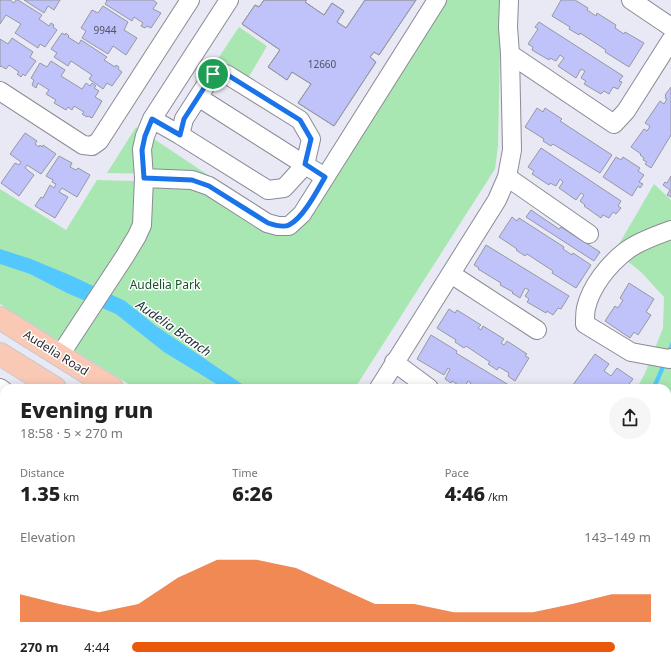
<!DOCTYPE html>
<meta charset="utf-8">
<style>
:root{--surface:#fff;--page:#f6f6f6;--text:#222;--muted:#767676;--accent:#ea580c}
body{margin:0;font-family:"Noto Sans",sans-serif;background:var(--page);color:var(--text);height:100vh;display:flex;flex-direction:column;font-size:15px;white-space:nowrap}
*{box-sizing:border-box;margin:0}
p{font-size:13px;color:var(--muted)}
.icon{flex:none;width:22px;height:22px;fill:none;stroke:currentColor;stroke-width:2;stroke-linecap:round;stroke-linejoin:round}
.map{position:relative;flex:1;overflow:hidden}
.side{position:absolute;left:0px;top:384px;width:671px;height:286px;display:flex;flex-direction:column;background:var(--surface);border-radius:12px 12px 0 0;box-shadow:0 2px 10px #0003}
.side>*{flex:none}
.pin{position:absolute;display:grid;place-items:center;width:34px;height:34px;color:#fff;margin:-17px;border:2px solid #fff;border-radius:50%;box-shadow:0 1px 4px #0007}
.round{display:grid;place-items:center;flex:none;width:42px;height:42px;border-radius:21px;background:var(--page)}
.overview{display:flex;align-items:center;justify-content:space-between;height:68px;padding:0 20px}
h1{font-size:22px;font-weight:800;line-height:30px}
.stats{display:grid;grid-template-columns:repeat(3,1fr);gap:6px;height:68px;padding:4px 20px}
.stats div{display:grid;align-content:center}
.stats b{font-size:20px;font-weight:800}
.stats small{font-size:11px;font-weight:400}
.stats p{font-size:11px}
.chart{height:112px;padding:8px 20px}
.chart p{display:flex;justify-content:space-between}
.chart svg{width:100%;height:72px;margin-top:4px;fill:var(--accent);opacity:.7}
ul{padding:0 20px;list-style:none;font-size:13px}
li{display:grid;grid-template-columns:64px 48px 1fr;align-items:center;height:30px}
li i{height:10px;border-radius:5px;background:var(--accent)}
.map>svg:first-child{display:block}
.green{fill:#a8e7b1}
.water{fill:#53c8fe}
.building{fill:#bfc3fa;stroke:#9798a2}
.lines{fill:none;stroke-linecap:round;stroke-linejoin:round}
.minor-casing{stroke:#8a8b95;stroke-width:20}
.major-casing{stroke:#c9c9ca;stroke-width:24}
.minor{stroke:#fff;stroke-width:18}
.major{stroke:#fac9b5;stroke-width:22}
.route-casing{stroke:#fff;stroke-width:8}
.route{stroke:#1a73e8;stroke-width:5}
.labels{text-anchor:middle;stroke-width:3;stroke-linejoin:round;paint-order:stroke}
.number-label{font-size:10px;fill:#525364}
.park-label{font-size:12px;fill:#175326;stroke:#fff}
.street-label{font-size:12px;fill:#2e2e32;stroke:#fff}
.water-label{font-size:13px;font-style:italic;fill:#1d313b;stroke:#fff}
</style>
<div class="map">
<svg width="671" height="670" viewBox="0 0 671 670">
<rect width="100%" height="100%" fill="#e8e9f4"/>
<path class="green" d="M 440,0 L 501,0 L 498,146 L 495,169 L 355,388 L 135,388 L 0,304 L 0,189 L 66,230 L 97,180 L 205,183 L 287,227 Z
M 239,27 L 267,46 L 247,80 L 217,60 Z
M 136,127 L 208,175 L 107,173 Z
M 654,184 L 671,200 L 671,391 L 667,398 L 667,388 L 637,388 L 645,373 L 663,328 L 664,297 L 642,273 L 615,251 Z
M 667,427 L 671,429 L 671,488 L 667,479 Z"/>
<path class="water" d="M 0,249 L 31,259 L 72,276 L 125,301 L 156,326 L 248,388 L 223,388 L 164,352 L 116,314 L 67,293 L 30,274 L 0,264 Z
M 671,342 L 671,354 L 656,388 L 651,388 L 655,380 Z"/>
<path class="building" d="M 0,0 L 10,0 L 14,3 L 16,0 L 18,0 L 42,15 L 39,19 L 49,26 L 51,23 L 54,25 L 53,27 L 57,30 L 45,47 L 40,44 L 38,48 L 15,33 L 21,24 L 6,15 L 0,24 Z
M 24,0 L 60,0 L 54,10 L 48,6 L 44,13 Z
M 106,0 L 153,0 L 157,3 L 153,9 L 161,13 L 151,28 L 147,26 L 145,28 L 141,26 L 143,23 L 134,17 L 132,21 L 105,4 L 107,1 Z
M 264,0 L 307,0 L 305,2 L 324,15 L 332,3 L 344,11 L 337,22 L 346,28 L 365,0 L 416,0 L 379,55 L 374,52 L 370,57 L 376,62 L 334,126 L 298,103 L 311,84 L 292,72 L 287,80 L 268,67 L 280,50 L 242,24 L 255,5 L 259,7 Z
M 264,0 L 307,0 L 305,2 L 324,15 L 332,3 L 344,11 L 337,22 L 346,28 L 365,0 L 416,0 L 379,55 L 374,52 L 370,57 L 376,62 L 334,126 L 298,103 L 311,84 L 292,72 L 287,80 L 268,67 L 280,50 L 242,24 L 255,5 L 259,7 Z
M 561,0 L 575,0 L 588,8 L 587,10 L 596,16 L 597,13 L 616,25 L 615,28 L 624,34 L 625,32 L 644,43 L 629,67 L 605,52 L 606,50 L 580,33 L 579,35 L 569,29 L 570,27 L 552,16 Z
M 103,6 L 128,22 L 124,30 L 137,38 L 126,55 L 113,46 L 108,54 L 82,38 L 86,31 L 81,28 L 92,10 L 98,13 Z
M 539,22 L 623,76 L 619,81 L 622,82 L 618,89 L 613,87 L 609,94 L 604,91 L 601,94 L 584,84 L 586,81 L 581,78 L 585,71 L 581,69 L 576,78 L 558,66 L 564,58 L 560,55 L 556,61 L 550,58 L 549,60 L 532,50 L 533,47 L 528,44 L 538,29 L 535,27 Z
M 62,33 L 65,35 L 66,33 L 69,36 L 68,37 L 79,44 L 81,40 L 107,57 L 104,60 L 115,67 L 116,65 L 119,67 L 118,69 L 122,72 L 112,86 L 107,83 L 103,89 L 89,79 L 92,75 L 71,61 L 68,66 L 54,57 L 57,53 L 51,49 Z
M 12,38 L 33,52 L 30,57 L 36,61 L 25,76 L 23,74 L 21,77 L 17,74 L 19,72 L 9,65 L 6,69 L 1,66 L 0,67 L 0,39 L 8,44 Z
M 51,61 L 65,70 L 61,76 L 82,89 L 86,83 L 90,86 L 92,83 L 96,86 L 94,88 L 99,91 L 95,97 L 102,101 L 92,118 L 88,116 L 87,117 L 82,114 L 84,112 L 74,106 L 72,110 L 68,107 L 66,110 L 54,103 L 56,100 L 46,94 L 49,90 L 38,83 L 36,88 L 32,85 L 34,80 L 31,78 L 40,63 L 47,67 Z
M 671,87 L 671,135 L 651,168 L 645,164 L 647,162 L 643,160 L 644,158 L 640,155 L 641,154 L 631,147 L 644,129 L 647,131 L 650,126 L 645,123 L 660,101 L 664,104 L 667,99 L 665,98 L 666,96 L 665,95 Z
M 537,108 L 543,112 L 545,108 L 562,119 L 560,121 L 612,155 L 600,173 L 553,144 L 551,146 L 543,141 L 544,139 L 525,127 Z
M 25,133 L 37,141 L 35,144 L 39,147 L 40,145 L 42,147 L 43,145 L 56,154 L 41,174 L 27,165 L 25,168 L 34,175 L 19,196 L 1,183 L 15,163 L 19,165 L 21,162 L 10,154 Z
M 541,148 L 621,201 L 618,206 L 621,208 L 616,214 L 613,212 L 609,218 L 603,215 L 601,218 L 584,206 L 585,205 L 580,201 L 584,195 L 581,193 L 576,200 L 559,188 L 563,182 L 560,179 L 556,186 L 550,183 L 549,185 L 532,174 L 534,171 L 528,167 Z
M 59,156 L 72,163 L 70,167 L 76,170 L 78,168 L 90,175 L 77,197 L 62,188 L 59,192 L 68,197 L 55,218 L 35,206 L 41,197 L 43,198 L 50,185 L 54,188 L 56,184 L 52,182 L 53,180 L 46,176 Z
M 616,157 L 621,160 L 623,157 L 640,168 L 638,171 L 644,175 L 639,182 L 643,184 L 640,188 L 638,186 L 632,196 L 603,177 Z
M 671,176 L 671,197 L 667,195 L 670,190 L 663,185 L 665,182 L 667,183 Z
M 531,210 L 559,229 L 561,227 L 600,252 L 594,261 L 526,217 Z
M 512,217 L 517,221 L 519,218 L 564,247 L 563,249 L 572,255 L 573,253 L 591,265 L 576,288 L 552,273 L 553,271 L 527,254 L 525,256 L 516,250 L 517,249 L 499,237 Z
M 486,245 L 569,296 L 561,309 L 558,308 L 553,315 L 547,311 L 546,313 L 527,302 L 529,299 L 525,296 L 529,290 L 525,288 L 520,298 L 512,293 L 513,292 L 500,285 L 501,283 L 478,269 L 479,268 L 474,265 Z
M 629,283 L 654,299 L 646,312 L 651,315 L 638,335 L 634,332 L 630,338 L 605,321 L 615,306 L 618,308 L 623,300 L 620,298 Z
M 449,309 L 455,313 L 457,310 L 481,325 L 478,328 L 481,330 L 483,326 L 504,339 L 501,343 L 504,345 L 507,341 L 527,354 L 525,356 L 529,358 L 515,381 L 508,376 L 509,373 L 499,367 L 497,370 L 488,364 L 490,362 L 466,346 L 464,348 L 455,342 L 456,340 L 437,328 Z
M 431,335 L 457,351 L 456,353 L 512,387 L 512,388 L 468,388 L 471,383 L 468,381 L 464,388 L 463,388 L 452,381 L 451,383 L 445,379 L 450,369 L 448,368 L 444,375 L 417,359 Z
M 595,354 L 609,364 L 604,371 L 611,376 L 617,368 L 633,379 L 626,388 L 577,388 L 573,385 Z
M 667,519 L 671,523 L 671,528 L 667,532 Z
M 1,521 L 4,522 L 4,569 L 0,566 L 0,523 Z
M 0,576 L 4,578 L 4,598 L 0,604 Z
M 19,666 L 61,666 L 67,670 L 16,670 Z
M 163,666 L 189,666 L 186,670 L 170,670 Z
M 367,666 L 416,666 L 413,670 L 364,670 Z
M 424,666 L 429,666 L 436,670 L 422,670 Z"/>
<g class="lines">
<defs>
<path id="minor" d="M 631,0 L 671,27
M 510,54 L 614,124 L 626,111 L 671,40
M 0,91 L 83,145 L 92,146 L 99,141 L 190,0
M 198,97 L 305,165 L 284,188 L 268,190 L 180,135 L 184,119 L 213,74 L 226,74 L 300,120 L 311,139 L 305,165 L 325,177
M 152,119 L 180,135
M 507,177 L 589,234
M 144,178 L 192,180 L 209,186 L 267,223 L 278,226 L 289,226 L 302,214 L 314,195 L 437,0
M 671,230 C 657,235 637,242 626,251 C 609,264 591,286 586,308 C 585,313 585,319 585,324 L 631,352 L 669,359 L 671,358
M 451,274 L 537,330
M 60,355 L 125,256 L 137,236 L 142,225 L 144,178 L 142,149 L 145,136 L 152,119 L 229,0
M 394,362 L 429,388
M 0,388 L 4,391
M 379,388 L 497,200 L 507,177 L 512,150 L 510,54 L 508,27 L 509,0
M 0,454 L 4,447
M 0,491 L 4,493
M 667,605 L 671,607
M 0,649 L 4,642
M 275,666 L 281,670
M 459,666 L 466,670
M 107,670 L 110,666
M 226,670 L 229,666
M 339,670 L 341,666"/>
<path id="major" d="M 0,318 L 112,388
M 0,354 L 55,388
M 498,666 L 505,670
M 558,666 L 564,670"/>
</defs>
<use href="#minor" class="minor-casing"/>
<use href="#major" class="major-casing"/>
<use href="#minor" class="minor"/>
<use href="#major" class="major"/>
</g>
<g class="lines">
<defs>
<path id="route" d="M 213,74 L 226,74 L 300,120 L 311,139 L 305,164 L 325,177 C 317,191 303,218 289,225 C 283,228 274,225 268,223 L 209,186 L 192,180 L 144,178 L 142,150 L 145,136 L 152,119 L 180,135 L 184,119 Z"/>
</defs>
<use href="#route" class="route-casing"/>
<use href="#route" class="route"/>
</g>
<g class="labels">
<g class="number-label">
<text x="105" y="34">9944</text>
<text x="322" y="68">12660</text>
</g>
<g class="park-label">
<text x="165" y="289">Audelia Park</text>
</g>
<g class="street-label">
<text transform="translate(56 353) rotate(32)" y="4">Audelia Road</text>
</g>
<g class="water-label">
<text transform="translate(174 328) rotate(35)" y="5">Audelia Branch</text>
</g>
</g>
</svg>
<div class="pin" style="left:213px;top:74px;background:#1e9e55"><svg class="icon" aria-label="arrive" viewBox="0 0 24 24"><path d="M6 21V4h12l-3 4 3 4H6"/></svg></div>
<section class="side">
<div class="overview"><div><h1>Evening run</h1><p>18:58 · 5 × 270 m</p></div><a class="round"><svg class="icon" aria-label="share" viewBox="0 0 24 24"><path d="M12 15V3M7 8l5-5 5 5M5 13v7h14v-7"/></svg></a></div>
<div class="stats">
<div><p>Distance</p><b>1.35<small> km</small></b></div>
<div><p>Time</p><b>6:26</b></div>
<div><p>Pace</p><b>4:46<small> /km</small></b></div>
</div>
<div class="chart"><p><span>Elevation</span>143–149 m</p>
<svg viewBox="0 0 160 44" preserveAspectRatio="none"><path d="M0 44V27L10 33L20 38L30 33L40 17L50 6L60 6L70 11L80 22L90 33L100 33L110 38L120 38L130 38L140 33L150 27L160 27V44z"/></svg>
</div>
<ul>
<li><b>270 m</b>4:44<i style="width:93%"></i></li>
</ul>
</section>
</div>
